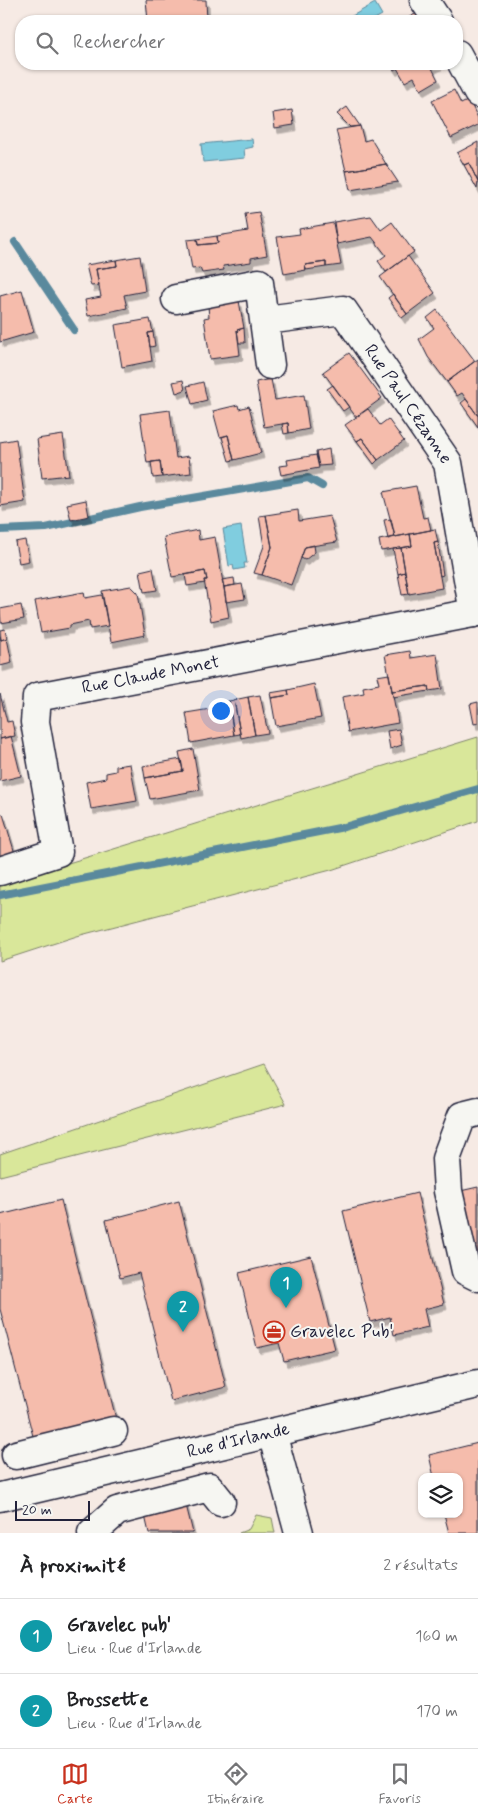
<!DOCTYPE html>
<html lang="fr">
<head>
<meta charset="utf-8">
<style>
	body { margin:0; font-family:Mynerve,sans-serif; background:#f2f2f2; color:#202124 }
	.controls { position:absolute; right:15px; bottom:15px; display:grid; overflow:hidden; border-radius:10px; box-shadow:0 1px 4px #0004 }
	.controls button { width:45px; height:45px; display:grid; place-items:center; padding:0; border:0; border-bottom:1px solid #e0e0e0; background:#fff; color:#202124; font:25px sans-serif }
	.scale { position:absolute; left:15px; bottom:12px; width:75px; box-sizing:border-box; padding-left:5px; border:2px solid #22223b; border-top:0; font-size:14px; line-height:18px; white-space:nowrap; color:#22223b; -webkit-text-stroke:4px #f6f6f2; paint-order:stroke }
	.you { position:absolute; left:220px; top:710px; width:18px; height:18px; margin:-12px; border:4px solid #fff; border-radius:50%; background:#1a73e8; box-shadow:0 0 0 8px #1a73e833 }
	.badge { display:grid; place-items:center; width:32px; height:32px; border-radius:50%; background:#c8321e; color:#fff; font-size:16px; font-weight:700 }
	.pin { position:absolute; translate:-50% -41px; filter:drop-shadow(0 1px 2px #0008) }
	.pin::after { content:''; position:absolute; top:26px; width:18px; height:15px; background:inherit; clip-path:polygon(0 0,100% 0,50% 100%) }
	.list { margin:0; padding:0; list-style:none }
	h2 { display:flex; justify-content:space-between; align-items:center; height:65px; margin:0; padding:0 20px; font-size:21px }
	h2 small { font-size:16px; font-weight:400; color:#757577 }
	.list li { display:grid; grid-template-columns:32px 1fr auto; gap:15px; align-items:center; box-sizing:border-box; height:75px; padding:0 20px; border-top:1px solid #e0e0e0 }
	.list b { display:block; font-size:19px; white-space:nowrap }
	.list p { margin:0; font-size:16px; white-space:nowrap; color:#757577 }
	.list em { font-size:16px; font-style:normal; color:#757577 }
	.icon { flex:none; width:28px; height:28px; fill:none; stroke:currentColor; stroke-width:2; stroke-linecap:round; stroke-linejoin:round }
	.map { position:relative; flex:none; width:478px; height:1533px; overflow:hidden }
	.search { position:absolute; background:#fff; box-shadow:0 1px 4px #0004; left:15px; right:15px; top:15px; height:55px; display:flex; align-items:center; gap:12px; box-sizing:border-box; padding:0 18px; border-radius:20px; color:#757577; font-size:19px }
	.sheet { height:215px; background:#fff }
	nav { display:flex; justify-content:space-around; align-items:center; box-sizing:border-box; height:70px; border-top:1px solid #e0e0e0; background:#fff; font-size:14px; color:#757577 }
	nav a { display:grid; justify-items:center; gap:2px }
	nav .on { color:#c8321e }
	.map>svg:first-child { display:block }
	.green { fill:#d9e79a; stroke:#7e846a }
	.water { fill:#80cddf; stroke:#5a899d }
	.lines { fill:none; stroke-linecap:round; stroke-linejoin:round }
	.stream { stroke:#5a899d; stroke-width:8 }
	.building { fill:#f5bcac; stroke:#22223b; filter:url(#shadow) }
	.minor-casing { stroke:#22223b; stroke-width:31 }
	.minor { stroke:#f6f6f2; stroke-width:28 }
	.labels { text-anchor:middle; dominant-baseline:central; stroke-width:4; stroke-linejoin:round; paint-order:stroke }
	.street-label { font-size:18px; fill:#22223b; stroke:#f6f6f2 }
	.poi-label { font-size:18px; fill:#22223b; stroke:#f6f6f2; text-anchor:start }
</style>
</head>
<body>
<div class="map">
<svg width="478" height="1533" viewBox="0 0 478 1533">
	<defs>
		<filter id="shadow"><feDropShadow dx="3" dy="5.5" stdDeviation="0" flood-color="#0004"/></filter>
	</defs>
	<rect width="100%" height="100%" fill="#f6eae4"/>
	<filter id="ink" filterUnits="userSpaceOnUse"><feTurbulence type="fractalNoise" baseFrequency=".02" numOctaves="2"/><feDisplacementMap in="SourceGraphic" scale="10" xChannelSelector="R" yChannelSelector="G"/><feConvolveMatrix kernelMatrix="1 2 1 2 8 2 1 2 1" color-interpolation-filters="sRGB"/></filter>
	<g filter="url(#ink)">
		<!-- green -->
		<path class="green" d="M478 737V821L331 870 77 936 0 961V884Z
			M264 1064 286 1104 0 1176V1154Z
			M256 1515 272 1518 275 1533H239L249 1529Z"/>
		<!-- water -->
		<path class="water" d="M375 3 382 15 371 21H346L345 20Z
			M252 139 253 147 244 149 245 158 203 162 201 144Z
			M241 526 247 563H244L245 568 234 570 233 565 229 566 223 529Z"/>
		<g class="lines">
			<!-- stream -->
			<path class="stream" d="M15 242 74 330
				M0 530 46 528 140 507 308 478 322 486
				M0 895 344 827 478 789"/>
		</g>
		<!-- building -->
		<path class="building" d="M146 0H206L207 21H148Z
			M417 13 421 20 419 21H402Z
			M390 64H399L401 66 394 70Z
			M399 64H439L432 68 438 80 421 90 414 77 405 82 397 68 401 66Z
			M454 90 461 104 469 100 478 118V125L451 138 432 101Z
			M347 107 360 126 350 127 337 114Z
			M292 110 294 125 275 128 273 113Z
			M360 126 364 141 371 139 386 164 346 171 336 130Z
			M478 142V182L469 163 464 165 457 153Z
			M469 163 478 182 477 189 464 165Z
			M386 164 398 182 350 190 346 171Z
			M259 212 267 255 251 258V262L223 266 224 270 202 273 200 268 192 269 187 240 197 239 198 245 218 243 217 236 248 231 245 214Z
			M371 216 381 230 392 222 414 252 386 272 378 261 386 255 372 237 337 244 334 222Z
			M333 223 341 265 326 267V262L305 265 306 270 284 274 277 237 300 234 299 229Z
			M217 236 218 243 198 245 197 239Z
			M140 256 145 291 124 295 127 308 88 316 85 300 101 297 96 269 117 266 116 260Z
			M408 256 435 293 407 314 380 277Z
			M116 260 117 266 96 269 99 285 91 286 86 265Z
			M326 262V267L306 270 305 265Z
			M22 290 34 332 0 342V296Z
			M393 294 407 314 402 318 388 298Z
			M239 301 244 328 237 330 240 355 210 359 204 318 209 317 208 306Z
			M437 310 475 361 447 382 428 357 419 339 434 328 427 318Z
			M150 319 153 332 148 333 152 361 122 367 115 325Z
			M244 328 245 343H239L237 330Z
			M153 332 155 346 150 347 148 333Z
			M349 353 382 398 356 417 323 372Z
			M478 359V416L462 393 457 396 447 382Z
			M271 379 275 400 304 395 309 429 289 433 288 423 264 427 256 382Z
			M183 380 185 390 176 393 173 382Z
			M203 382 207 400 192 404 187 386Z
			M333 385 349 407 343 411 327 389Z
			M466 399 478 416V427L461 403Z
			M238 405 239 409 249 406 261 453 234 460 228 435 220 437 213 411Z
			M368 409 380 425 388 419 404 441 378 460 362 438 357 441 345 425Z
			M170 410 176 458 189 456 191 473 162 477 160 461 147 463 140 414Z
			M288 423 289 433 284 434 282 424Z
			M63 435 69 475 42 478 37 439Z
			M228 435 234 460 229 461 222 437Z
			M362 438 378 460 374 464 357 441Z
			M16 439 25 502 0 506V442Z
			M329 449 331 465 319 466 316 452Z
			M316 455 319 468 281 475 279 466 288 465 287 460Z
			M160 461 162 477 153 478 151 462Z
			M416 486 423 518 428 517 431 530 395 537 383 492Z
			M86 500 89 516 71 520 67 504Z
			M298 510 299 521 330 516 337 542 305 547 291 585 262 575 272 547 266 515Z
			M266 515 272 547 262 575 254 573 264 546 259 516Z
			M391 519 395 537 388 539 384 520Z
			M435 529 438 542 434 543 442 588 409 594 401 548 412 546 410 534Z
			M198 530 199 540 215 537 229 617 211 621 204 580H207L205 571 172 577 164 537Z
			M410 534 412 546 381 551 379 540Z
			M25 540 29 561 19 563 15 542Z
			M438 542 443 575 440 576 434 543Z
			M314 545 315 552 305 560 301 558 305 547Z
			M401 548 405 572 398 574 393 549Z
			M153 568 157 590 144 592 140 571Z
			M205 571 207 580H204L205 583 187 586 185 575Z
			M405 572 409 594 402 595 398 574Z
			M234 578 235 585 224 587 222 580Z
			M242 584 245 599 226 602 224 587Z
			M131 586 138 593 145 635 111 642 102 591Z
			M84 592 85 598 102 595 108 626 90 629 89 621 70 625V628L41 633 35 601Z
			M21 605 24 619 1 623 0 609Z
			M5 629 7 638 1 640 0 630Z
			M0 636 1 640 7 638 12 663 0 666Z
			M410 651 411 658 437 654 442 689 429 691 428 686 392 691 385 655Z
			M389 674 398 723 348 732 342 697 364 693 363 687 379 684 377 676Z
			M314 684 321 718 276 726 271 698 289 695 288 690Z
			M428 686 429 691 393 697 392 691Z
			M288 690 289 695 271 698 270 693Z
			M0 694 7 722 12 721 15 736 0 739Z
			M260 695 268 733 255 735 248 697Z
			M248 697 255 735 241 738 234 700Z
			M234 700 240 734 234 735 229 701Z
			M229 701V706L212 709 211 704Z
			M478 702V723L474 724 470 704Z
			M229 706 234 735 191 743 186 713Z
			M399 729 402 745 390 749 387 731Z
			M11 736 21 776 0 781V739Z
			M193 749 200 790 150 799 145 778 183 771 179 752Z
			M181 759 183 771 145 778 143 766Z
			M130 764 137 801 91 809 86 782 106 778V773L116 771V766Z
			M3 814 16 857 0 862V815Z
			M478 1187V1271L456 1192Z
			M417 1193 444 1304 424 1309 428 1327 394 1335 390 1317 370 1322 343 1211Z
			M61 1200 116 1419 34 1440 0 1309V1215Z
			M179 1201 226 1387 171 1401 139 1273 120 1278 106 1220Z
			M311 1256 335 1349 284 1361 279 1343 257 1348 239 1273Z
			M478 1443V1533H449L444 1514H459V1477H434L429 1455Z
			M184 1497 193 1533H149L143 1507Z"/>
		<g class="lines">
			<!-- minor casing -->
			<g class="minor-casing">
				<g id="minor">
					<path d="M424 0 438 21"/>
					<path d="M457 54 478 93"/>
					<path d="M176 299 259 283 270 365"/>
					<path id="s1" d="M266 320 343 310 448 463 474 613"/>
					<path id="s2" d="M0 871 58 852 35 722 37 697 478 612"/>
					<path d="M478 1112 462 1116 446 1159 448 1191 466 1271 478 1277"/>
					<path d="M272 1433 299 1533"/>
					<path d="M16 1455 113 1431"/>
					<path id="s3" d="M0 1497 478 1384"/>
					<path d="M92 1533 117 1511 209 1487 221 1502"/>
				</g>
			</g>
			<!-- minor -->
			<use href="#minor" class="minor"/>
		</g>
	</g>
	<!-- icons -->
	<defs>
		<g id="office-ring" transform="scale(1.125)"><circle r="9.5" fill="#f6f6f2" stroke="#c8321e" stroke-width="1.5"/><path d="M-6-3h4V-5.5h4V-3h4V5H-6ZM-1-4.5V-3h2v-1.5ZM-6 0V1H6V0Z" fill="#c8321e"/></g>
	</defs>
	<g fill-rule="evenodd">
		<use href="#office-ring" x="274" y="1332"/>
	</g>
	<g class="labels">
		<!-- street labels -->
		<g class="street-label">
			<text stroke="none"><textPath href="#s1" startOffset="192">Rue Paul Cézanne</textPath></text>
			<text stroke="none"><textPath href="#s2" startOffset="334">Rue Claude Monet</textPath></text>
			<text stroke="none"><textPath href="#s3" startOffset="245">Rue d'Irlande</textPath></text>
		</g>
		<!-- poi labels -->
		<g class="poi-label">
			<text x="290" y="1332">Gravelec Pub'</text>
		</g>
	</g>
</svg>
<div class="controls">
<button><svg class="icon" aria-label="layers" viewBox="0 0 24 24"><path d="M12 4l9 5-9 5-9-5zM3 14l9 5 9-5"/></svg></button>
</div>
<div class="scale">20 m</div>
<div class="you"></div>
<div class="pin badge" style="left:286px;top:1308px;background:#0f9aa8">1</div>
<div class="pin badge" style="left:183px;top:1332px;background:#0f9aa8">2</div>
<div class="search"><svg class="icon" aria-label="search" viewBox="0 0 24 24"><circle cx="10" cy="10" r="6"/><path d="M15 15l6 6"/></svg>Rechercher</div>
</div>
<section class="sheet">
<h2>À proximité<small>2 résultats</small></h2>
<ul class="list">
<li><span class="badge" style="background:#0f9aa8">1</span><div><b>Gravelec pub'</b><p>Lieu · Rue d'Irlande</p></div><em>160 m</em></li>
<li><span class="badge" style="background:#0f9aa8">2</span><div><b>Brossette</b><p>Lieu · Rue d'Irlande</p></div><em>170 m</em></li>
</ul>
</section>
<nav>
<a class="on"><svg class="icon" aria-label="map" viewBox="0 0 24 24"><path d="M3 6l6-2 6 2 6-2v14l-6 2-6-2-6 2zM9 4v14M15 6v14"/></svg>Carte</a>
<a><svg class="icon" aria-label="directions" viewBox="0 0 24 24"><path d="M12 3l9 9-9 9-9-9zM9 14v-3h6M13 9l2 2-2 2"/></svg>Itinéraire</a>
<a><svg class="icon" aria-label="saved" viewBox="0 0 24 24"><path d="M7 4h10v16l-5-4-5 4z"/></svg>Favoris</a>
</nav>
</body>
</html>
